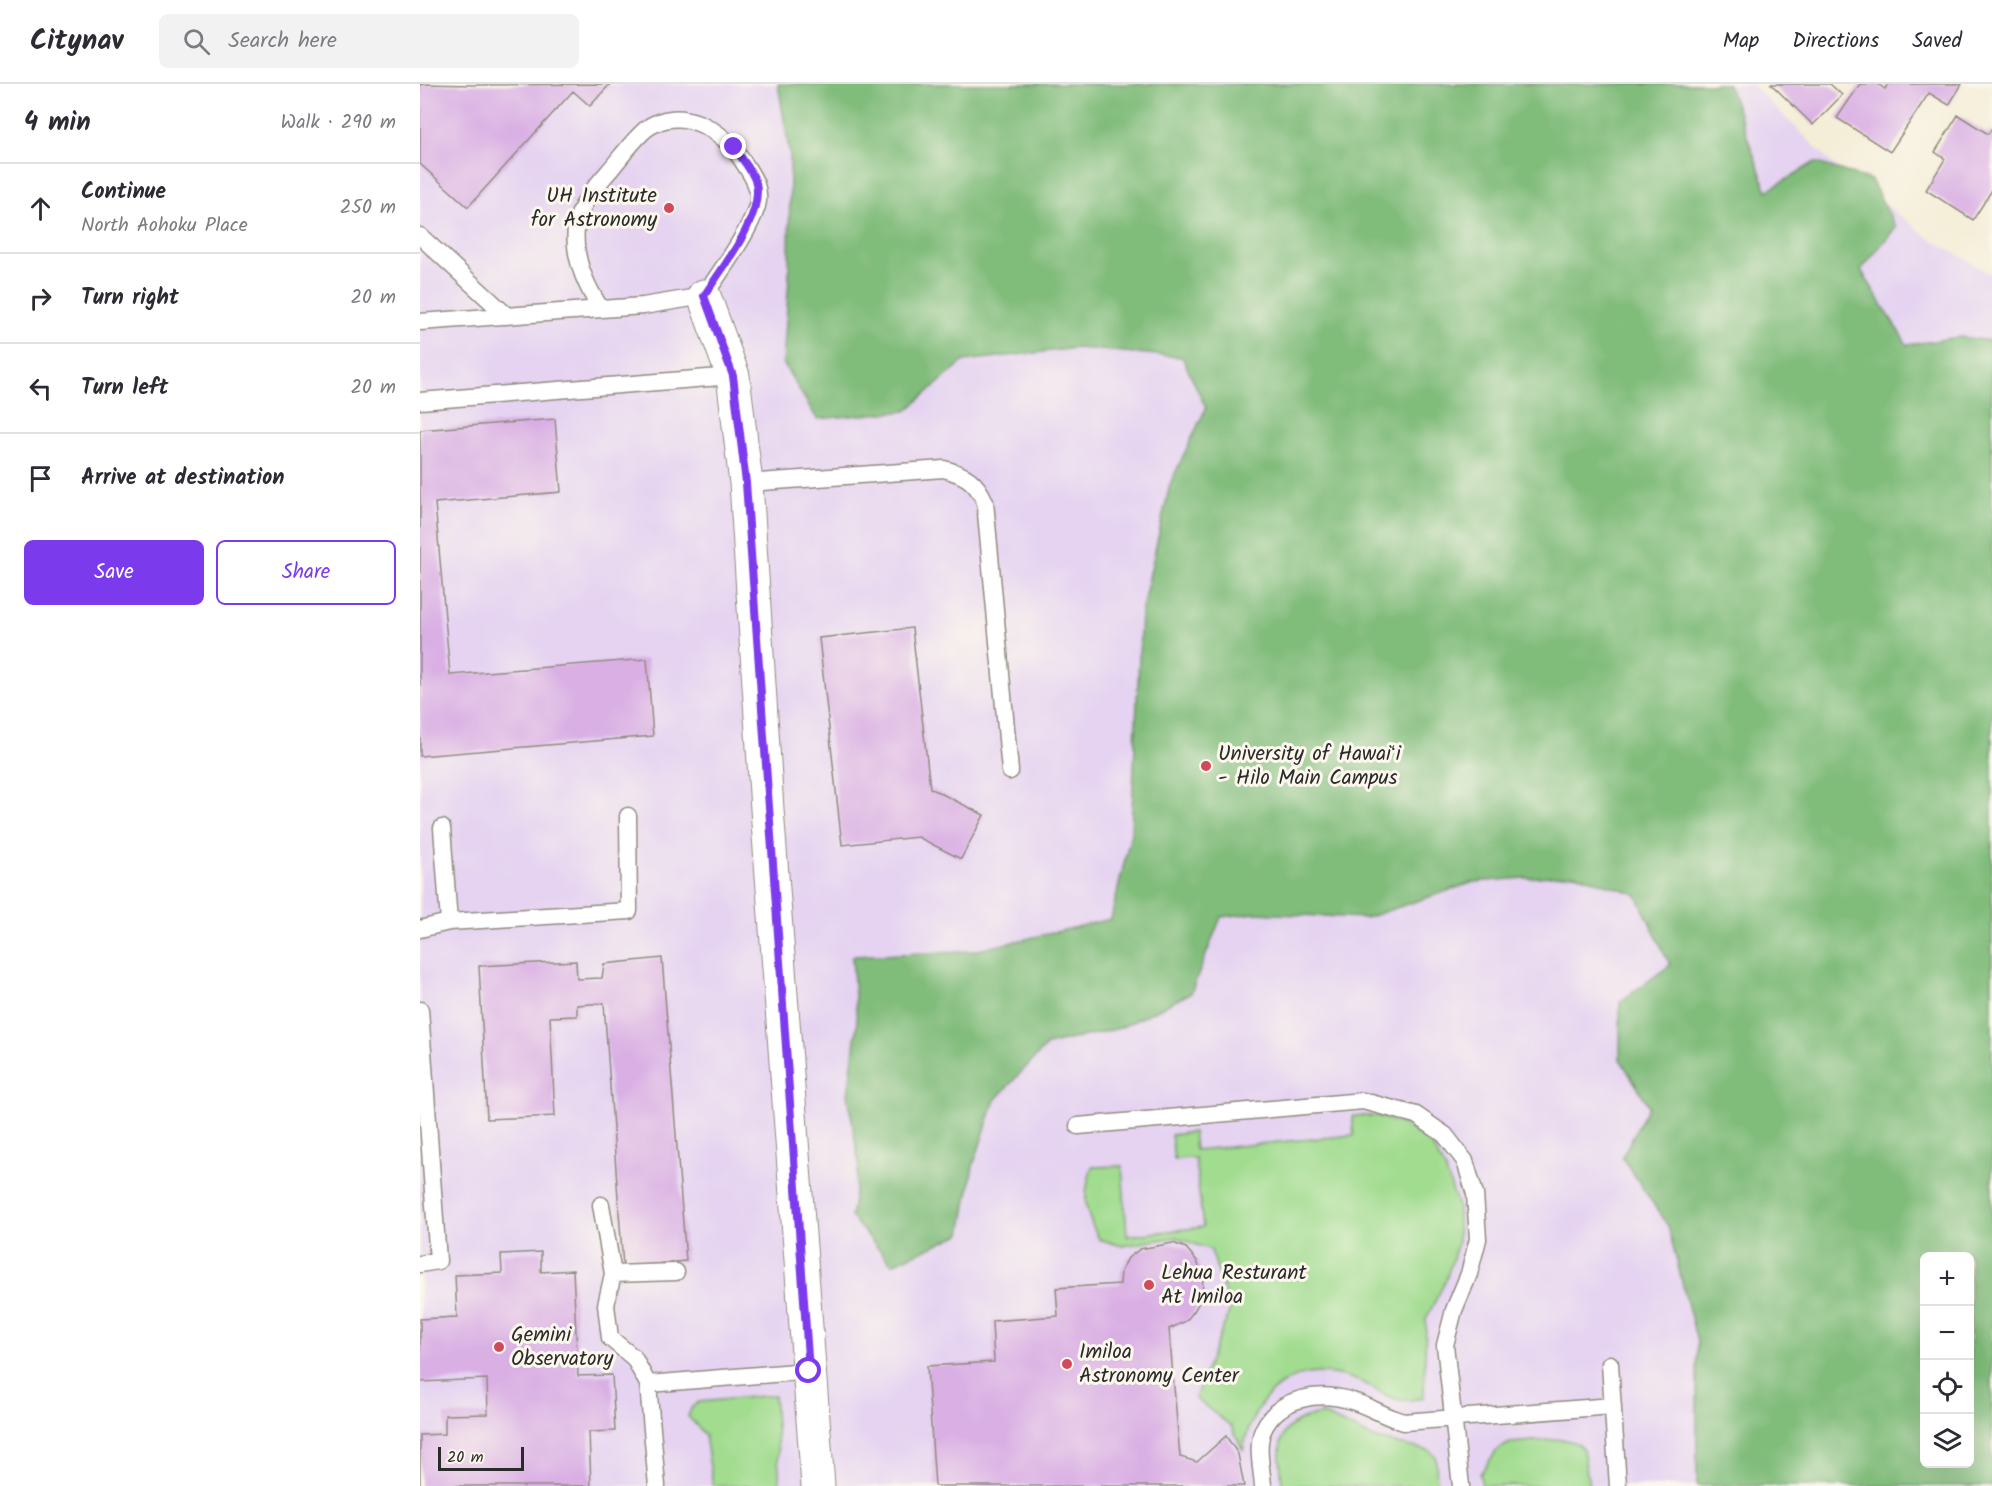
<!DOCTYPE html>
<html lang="en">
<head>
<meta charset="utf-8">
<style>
	body { margin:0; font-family:Kalam,sans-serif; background:#f2f2f3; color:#2b2b33 }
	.controls { position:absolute; right:18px; bottom:18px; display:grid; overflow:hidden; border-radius:9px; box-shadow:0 6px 24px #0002 }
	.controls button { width:54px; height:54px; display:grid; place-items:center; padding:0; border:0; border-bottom:2px solid #e1e1e2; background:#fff; color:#2b2b33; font:30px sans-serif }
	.scale { position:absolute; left:18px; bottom:15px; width:86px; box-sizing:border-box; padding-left:6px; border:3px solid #2b2b2b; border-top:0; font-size:16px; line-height:21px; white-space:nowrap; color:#2b2b2b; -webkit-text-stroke:4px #fbf7ec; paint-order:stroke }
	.stop { position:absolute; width:18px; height:18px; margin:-14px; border:4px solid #7c3aed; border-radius:50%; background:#fff }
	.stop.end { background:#7c3aed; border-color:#fff; box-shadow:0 2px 6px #0008 }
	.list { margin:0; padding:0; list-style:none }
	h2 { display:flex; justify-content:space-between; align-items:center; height:78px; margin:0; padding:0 24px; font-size:26px }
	h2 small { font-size:20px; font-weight:400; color:#7c7c81 }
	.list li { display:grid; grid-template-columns:39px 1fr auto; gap:18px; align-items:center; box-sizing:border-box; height:90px; padding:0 24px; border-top:2px solid #e1e1e2 }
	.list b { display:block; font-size:22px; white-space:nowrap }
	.list p { margin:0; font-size:20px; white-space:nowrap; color:#7c7c81 }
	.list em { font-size:20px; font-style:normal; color:#7c7c81 }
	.actions { display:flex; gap:12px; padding:18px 24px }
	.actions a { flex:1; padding:14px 0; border:2px solid #7c3aed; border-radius:9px; text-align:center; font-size:21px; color:#7c3aed }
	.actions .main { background:#7c3aed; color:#fff }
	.icon { flex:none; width:33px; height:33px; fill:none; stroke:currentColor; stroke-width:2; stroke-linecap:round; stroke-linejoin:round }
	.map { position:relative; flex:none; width:1572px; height:1402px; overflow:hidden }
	header { display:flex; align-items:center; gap:36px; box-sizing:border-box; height:84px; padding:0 30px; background:#fff; border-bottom:2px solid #e1e1e2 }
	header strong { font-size:28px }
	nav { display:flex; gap:33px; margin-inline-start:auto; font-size:21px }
	.search { width:420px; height:54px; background:#f2f2f3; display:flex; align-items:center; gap:15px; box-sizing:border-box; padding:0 21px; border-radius:9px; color:#7c7c81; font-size:22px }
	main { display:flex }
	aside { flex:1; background:#fff }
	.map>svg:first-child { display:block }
	.built { fill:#e5d3f1; fill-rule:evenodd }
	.green { fill:#a1dc8f; stroke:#66845d; stroke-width:1.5 }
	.forest { fill:#80bc7a; stroke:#567452; stroke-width:1.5; fill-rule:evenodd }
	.building { fill:#d9afe4 }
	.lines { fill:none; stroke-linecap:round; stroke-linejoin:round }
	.service-casing { stroke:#908c81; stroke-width:19 }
	.minor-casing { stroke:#908c81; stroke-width:35 }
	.service { stroke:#fff; stroke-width:16 }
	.minor { stroke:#fff; stroke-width:33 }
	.route { stroke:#7c3aed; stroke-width:8 }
	.poi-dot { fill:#d1495b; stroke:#fbf7ec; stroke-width:2 }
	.labels { text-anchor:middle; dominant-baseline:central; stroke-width:6; stroke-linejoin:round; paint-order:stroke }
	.poi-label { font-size:21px; fill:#2b2b2b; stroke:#fbf7ec; text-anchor:start }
</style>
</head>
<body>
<header>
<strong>Citynav</strong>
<div class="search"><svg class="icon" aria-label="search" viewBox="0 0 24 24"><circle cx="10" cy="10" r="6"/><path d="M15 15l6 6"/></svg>Search here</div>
<nav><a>Map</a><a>Directions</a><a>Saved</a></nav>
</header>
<main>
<aside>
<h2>4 min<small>Walk · 290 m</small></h2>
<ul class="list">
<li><svg class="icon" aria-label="ahead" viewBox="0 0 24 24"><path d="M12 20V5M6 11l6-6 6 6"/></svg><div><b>Continue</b><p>North Aohoku Place</p></div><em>250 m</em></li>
<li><svg class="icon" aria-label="right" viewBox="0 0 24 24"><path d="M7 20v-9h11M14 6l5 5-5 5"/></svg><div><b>Turn right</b></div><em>20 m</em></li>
<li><svg class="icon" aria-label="left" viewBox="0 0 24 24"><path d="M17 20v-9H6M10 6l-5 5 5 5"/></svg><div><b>Turn left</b></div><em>20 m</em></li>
<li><svg class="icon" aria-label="arrive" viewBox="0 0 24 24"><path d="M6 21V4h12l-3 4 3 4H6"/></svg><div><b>Arrive at destination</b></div></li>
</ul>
<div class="actions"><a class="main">Save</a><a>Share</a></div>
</aside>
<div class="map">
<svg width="1572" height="1402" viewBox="0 0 1572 1402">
	<rect width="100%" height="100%" fill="#fbf7ec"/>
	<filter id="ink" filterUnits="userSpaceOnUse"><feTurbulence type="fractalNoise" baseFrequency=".0167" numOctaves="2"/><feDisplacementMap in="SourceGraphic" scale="12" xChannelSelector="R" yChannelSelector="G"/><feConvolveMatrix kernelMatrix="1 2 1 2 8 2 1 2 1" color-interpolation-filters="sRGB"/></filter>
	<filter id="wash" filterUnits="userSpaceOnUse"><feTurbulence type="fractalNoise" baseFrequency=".008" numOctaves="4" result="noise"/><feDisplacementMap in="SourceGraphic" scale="24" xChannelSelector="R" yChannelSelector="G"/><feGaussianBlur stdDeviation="1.35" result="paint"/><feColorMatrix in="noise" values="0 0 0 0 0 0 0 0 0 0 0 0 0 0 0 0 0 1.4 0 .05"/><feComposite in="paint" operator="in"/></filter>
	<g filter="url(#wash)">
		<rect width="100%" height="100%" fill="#f4edd7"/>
		<!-- built -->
		<path class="built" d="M0 0H1331L1413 80 1508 153 1572 191V1402H0ZM1504 1172H1550V1380H1504Z"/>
		<!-- green -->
		<path class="green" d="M932 1032H957L983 1040 1011 1060 1025 1085 1038 1123V1158L1026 1196 1006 1235 1004 1313C972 1323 964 1307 936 1296 876 1274 835 1306 823 1366L811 1342 775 1314 810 1226 791 1166 756 1153 702 1162 679 1155C664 1127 662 1114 672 1083L702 1082 707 1152 783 1143 775 1074 754 1075 751 1051 773 1048 775 1066 934 1051Z
			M354 1311 360 1402H293L285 1351 268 1332 272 1323 279 1318Z
			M902 1330 956 1355 1010 1367 1016 1373 1017 1402H862C859 1359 853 1339 902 1330Z
			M1141 1355 1154 1358 1163 1365 1169 1402H1062L1060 1390 1077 1366 1090 1359Z"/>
		<!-- forest -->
		<path class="forest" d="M358 0H1308L1347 107 1395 78 1451 96 1476 143 1441 186 1487 261 1540 253 1572 257V1402H1277V1258L1248 1142 1202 1073 1229 1022 1200 975V918L1250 881 1216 810 1155 790 1054 798 946 834 835 829 801 833 771 909 700 944 627 961 575 1016 553 1082 541 1150 472 1180 431 1133 439 1081 428 1011 437 940 432 872 554 867 691 835 711 749 721 529 750 400 786 324 762 273 657 264 544 277 486 327 397 335 363 279 369 193 370 72ZM1504 1172H1550V1380H1504Z"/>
		<g id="blocks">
			<!-- building -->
			<path class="building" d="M0 0 54 1 190 0 170 22 153 7 48 123 0 80Z
				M1351 0H1410L1422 11 1393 41Z
				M1440 0H1458L1465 5 1468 0H1542L1529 21 1509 9 1470 68 1417 34Z
				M1538 31 1568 50 1572 44V106L1553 136 1506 106 1525 75 1515 68Z
				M135 335 141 408 15 419 30 591 227 575 233 652 0 672V346Z
				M492 544 510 704 564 731 541 775 498 753 422 761 399 554Z
				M242 874 266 1177 203 1183 184 919 157 921V932L130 933 135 1032 67 1035 59 882 156 877 157 895 182 894 184 880Z
				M753 1159 766 1164 777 1177 783 1194 782 1213 774 1227 766 1237 749 1245 760 1373 777 1378 806 1352 818 1370 824 1402H515L507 1282 574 1278 572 1237 638 1232 636 1204 700 1200 701 1187 708 1174 720 1165Z
				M121 1168V1188L153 1186 158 1292 192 1291 195 1347 169 1348 171 1402H0V1351L25 1350V1331L68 1330 67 1295 0 1298V1235L37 1233 35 1191 82 1189 81 1170Z"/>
		</g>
	</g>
	<g filter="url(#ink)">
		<use href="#blocks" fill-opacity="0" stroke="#908c81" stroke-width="1.5"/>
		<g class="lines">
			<!-- service casing -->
			<g class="service-casing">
				<path id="service" d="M0 152 87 232
					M0 238 223 222 284 212C300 188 329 149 337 122 342 104 331 90 322 76 303 46 260 19 226 45 213 56 201 73 190 86 176 102 158 122 156 144 153 173 166 202 181 225
					M0 317 313 292
					M326 399 524 385C546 391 556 397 565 418L590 687
					M22 744 29 838
					M0 845 29 838 209 827 208 732
					M0 926 18 1177 0 1180
					M658 1042 943 1017 996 1031 1025 1051 1045 1077 1055 1110 1058 1155 1049 1190 1034 1226 1025 1261 1041 1402
					M181 1121 193 1190 186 1221 190 1254 214 1274 228 1300
					M193 1190 256 1188
					M1190 1280 1198 1402
					M237 1402 228 1300 389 1287
					M843 1402C842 1386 836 1362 843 1346 859 1312 900 1307 932 1317 950 1322 965 1333 984 1338L1193 1322"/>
			</g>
			<!-- minor casing -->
			<g class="minor-casing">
				<path id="minor" d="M284 212 313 292 326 399 347 725 398 1402"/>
			</g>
			<!-- service -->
			<use href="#service" class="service"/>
			<!-- minor -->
			<use href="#minor" class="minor"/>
		</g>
	</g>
	<g class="lines" filter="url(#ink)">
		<!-- route -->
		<path class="route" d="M314 63C320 73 333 87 336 99 344 132 302 184 284 212L313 292 326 399 389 1287"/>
	</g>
	<!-- markers -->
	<g class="poi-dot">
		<circle cx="249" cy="124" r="6"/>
		<circle cx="786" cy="682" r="6"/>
		<circle cx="729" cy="1201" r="6"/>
		<circle cx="79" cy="1263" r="6"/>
		<circle cx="647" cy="1280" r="6"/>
	</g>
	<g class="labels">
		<!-- poi labels -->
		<g class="poi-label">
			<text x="237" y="112" text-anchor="end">UH Institute<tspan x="237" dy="24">for Astronomy</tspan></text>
			<text x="798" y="670">University of Hawaiʻi<tspan x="798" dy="24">- Hilo Main Campus</tspan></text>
			<text x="741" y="1189">Lehua Resturant<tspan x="741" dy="24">At Imiloa</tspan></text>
			<text x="91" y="1251">Gemini<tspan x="91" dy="24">Observatory</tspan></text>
			<text x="659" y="1268">Imiloa<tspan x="659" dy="24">Astronomy Center</tspan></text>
		</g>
	</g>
</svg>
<div class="controls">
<button>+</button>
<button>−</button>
<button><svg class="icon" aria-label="locate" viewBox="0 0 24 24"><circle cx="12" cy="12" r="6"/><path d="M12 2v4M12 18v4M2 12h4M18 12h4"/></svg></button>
<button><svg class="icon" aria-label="layers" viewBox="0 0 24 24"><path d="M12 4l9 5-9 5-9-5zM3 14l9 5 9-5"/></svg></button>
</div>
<div class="scale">20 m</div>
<div class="stop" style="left:389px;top:1287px"></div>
<div class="stop end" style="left:314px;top:63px"></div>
</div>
</main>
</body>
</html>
